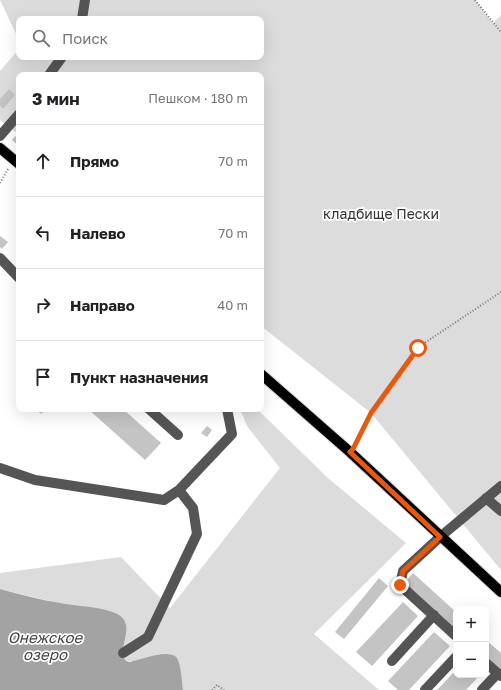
<!DOCTYPE html>
<html lang="ru">
<head>
<meta charset="utf-8">
<style>
	body { margin:0; font-family:"Golos Text",sans-serif; background:#f2f2f2; color:#202124 }
	.controls { position:absolute; right:12px; bottom:12px; display:grid; overflow:hidden; border-radius:8px; box-shadow:0 4px 16px #0002 }
	.controls button { width:36px; height:36px; display:grid; place-items:center; padding:0; border:0; border-bottom:1px solid #e0e0e0; background:#fff; color:#202124; font:20px sans-serif }
	.stop { position:absolute; width:12px; height:12px; margin:-9px; border:3px solid #ea580c; border-radius:50%; background:#fff }
	.stop.end { background:#ea580c; border-color:#fff; box-shadow:0 1px 4px #0008 }
	.list { margin:0; padding:0; list-style:none }
	h2 { display:flex; justify-content:space-between; align-items:center; height:52px; margin:0; padding:0 16px; font-size:17px }
	h2 small { font-size:13px; font-weight:400; color:#757577 }
	.list li { display:grid; grid-template-columns:26px 1fr auto; gap:12px; align-items:center; box-sizing:border-box; height:72px; padding:0 16px; border-top:1px solid #e0e0e0 }
	.list b { display:block; font-size:15px; white-space:nowrap }
	.list em { font-size:13px; font-style:normal; color:#757577 }
	.icon { flex:none; width:22px; height:22px; fill:none; stroke:currentColor; stroke-width:2; stroke-linecap:round; stroke-linejoin:round }
	.map { position:relative; flex:none; width:501px; height:690px; overflow:hidden }
	.search { position:absolute; background:#fff; box-shadow:0 4px 16px #0002; left:16px; top:16px; width:248px; height:44px; display:flex; align-items:center; gap:10px; box-sizing:border-box; padding:0 14px; border-radius:8px; color:#757577; font-size:15px }
	.panel { position:absolute; background:#fff; box-shadow:0 4px 16px #0002; left:16px; top:72px; width:248px; height:340px; border-radius:8px }
	.map>svg:first-child { display:block }
	.green { fill:#dcdcdc }
	.water { fill:#a3a3a3 }
	.building { fill:#c4c4c4 }
	.lines { fill:none; stroke-linecap:round; stroke-linejoin:round }
	.major-casing { stroke:#dbdbdb; stroke-width:12 }
	.path { stroke:#777; stroke-width:2; stroke-dasharray:1 2; stroke-linecap:butt }
	.minor { stroke:#555; stroke-width:10 }
	.major { stroke:#000; stroke-width:10 }
	.route { stroke:#ea580c; stroke-width:5 }
	.labels { text-anchor:middle; dominant-baseline:central; stroke-width:3.5; stroke-linejoin:round; paint-order:stroke }
	.park-label { font-size:14px; fill:#333; stroke:#fff }
	.water-label { font-size:15px; font-style:italic; fill:#444; stroke:#fff }
</style>
</head>
<body>
<div class="map">
<svg width="501" height="690" viewBox="0 0 501 690">
	<rect width="100%" height="100%" fill="#fff"/>
	<!-- green -->
	<path class="green" d="M0 0H475L493 23 501 15V570L371 413 261 326V75H19V135L0 120V71L19 49V57H261V19H19V40Z
		M240 409H257L328 478 406 543 314 634 379 690H183L179 663 126 661C120 653 127 634 126 623L104 610 58 603 0 589V573L121 557 170 608 280 468 247 426Z"/>
	<!-- water -->
	<path class="water" d="M0 589C20 594 40 600 60 603 75 606 91 606 106 610 112 612 121 614 124 620 132 632 117 650 126 661L130 662C140 660 168 649 176 657 181 662 182 682 183 690H0Z"/>
	<!-- building -->
	<path class="building" d="M9 89 15 95 3 109 0 106V99Z
		M15 136 19 139V146L12 140Z
		M0 236 8 242 2 249 0 247Z
		M35 409H46L41 414Z
		M88 409H123L161 443 145 460Z
		M207 426 212 430 207 437 201 433Z
		M413 573 456 612V631L404 583Z
		M379 578 388 586 344 639 335 632Z
		M403 602 418 616 372 666 356 652Z
		M434 632 450 646 409 690H398L388 681Z
		M486 640 501 653V672L486 658Z
		M456 670V675H480L466 690H437Z"/>
	<g class="lines">
		<!-- major casing -->
		<g class="major-casing">
			<path id="major" d="M0 148 19 164
				M261 374 350 452 501 592"/>
		</g>
		<!-- path -->
		<path class="path" d="M475 0 501 32
			M0 183 8 169
			M356 443 371 413 417 348 501 292
			M212 690 217 685 224 690"/>
		<!-- minor -->
		<path class="minor" d="M82 19 85 0
			M49 75 62 57
			M0 136 19 114
			M0 258 19 278
			M149 409 178 435
			M0 468 35 480 164 500 179 490 232 434 227 409
			M486 498 501 511
			M456 636 400 585 403 571 440 537 501 486
			M123 653 148 637 197 534 193 508 179 490
			M392 661 434 615
			M486 663 501 676
			M425 690 456 657
			M482 690 498 673"/>
		<!-- major -->
		<use href="#major" class="major"/>
	</g>
	<g class="lines">
		<!-- route -->
		<path class="route" d="M400 585 403 571 440 537 350 452 353 449 371 413 418 348"/>
	</g>
	<g class="labels">
		<!-- park labels -->
		<g class="park-label">
			<text x="381" y="213">кладбище Пески</text>
		</g>
		<!-- water labels -->
		<g class="water-label">
			<text x="45" y="637">Онежское<tspan x="45" dy="17">озеро</tspan></text>
		</g>
	</g>
</svg>
<div class="controls">
<button>+</button>
<button>−</button>
</div>
<div class="stop" style="left:418px;top:348px"></div>
<div class="stop end" style="left:400px;top:585px"></div>
<div class="search"><svg class="icon" aria-label="search" viewBox="0 0 24 24"><circle cx="10" cy="10" r="6"/><path d="M15 15l6 6"/></svg>Поиск</div>
<section class="panel">
<h2>3 мин<small>Пешком · 180 m</small></h2>
<ul class="list">
<li><svg class="icon" aria-label="ahead" viewBox="0 0 24 24"><path d="M12 20V5M6 11l6-6 6 6"/></svg><div><b>Прямо</b></div><em>70 m</em></li>
<li><svg class="icon" aria-label="left" viewBox="0 0 24 24"><path d="M17 20v-9H6M10 6l-5 5 5 5"/></svg><div><b>Налево</b></div><em>70 m</em></li>
<li><svg class="icon" aria-label="right" viewBox="0 0 24 24"><path d="M7 20v-9h11M14 6l5 5-5 5"/></svg><div><b>Направо</b></div><em>40 m</em></li>
<li><svg class="icon" aria-label="arrive" viewBox="0 0 24 24"><path d="M6 21V4h12l-3 4 3 4H6"/></svg><div><b>Пункт назначения</b></div></li>
</ul>
</section>
</div>
</body>
</html>
